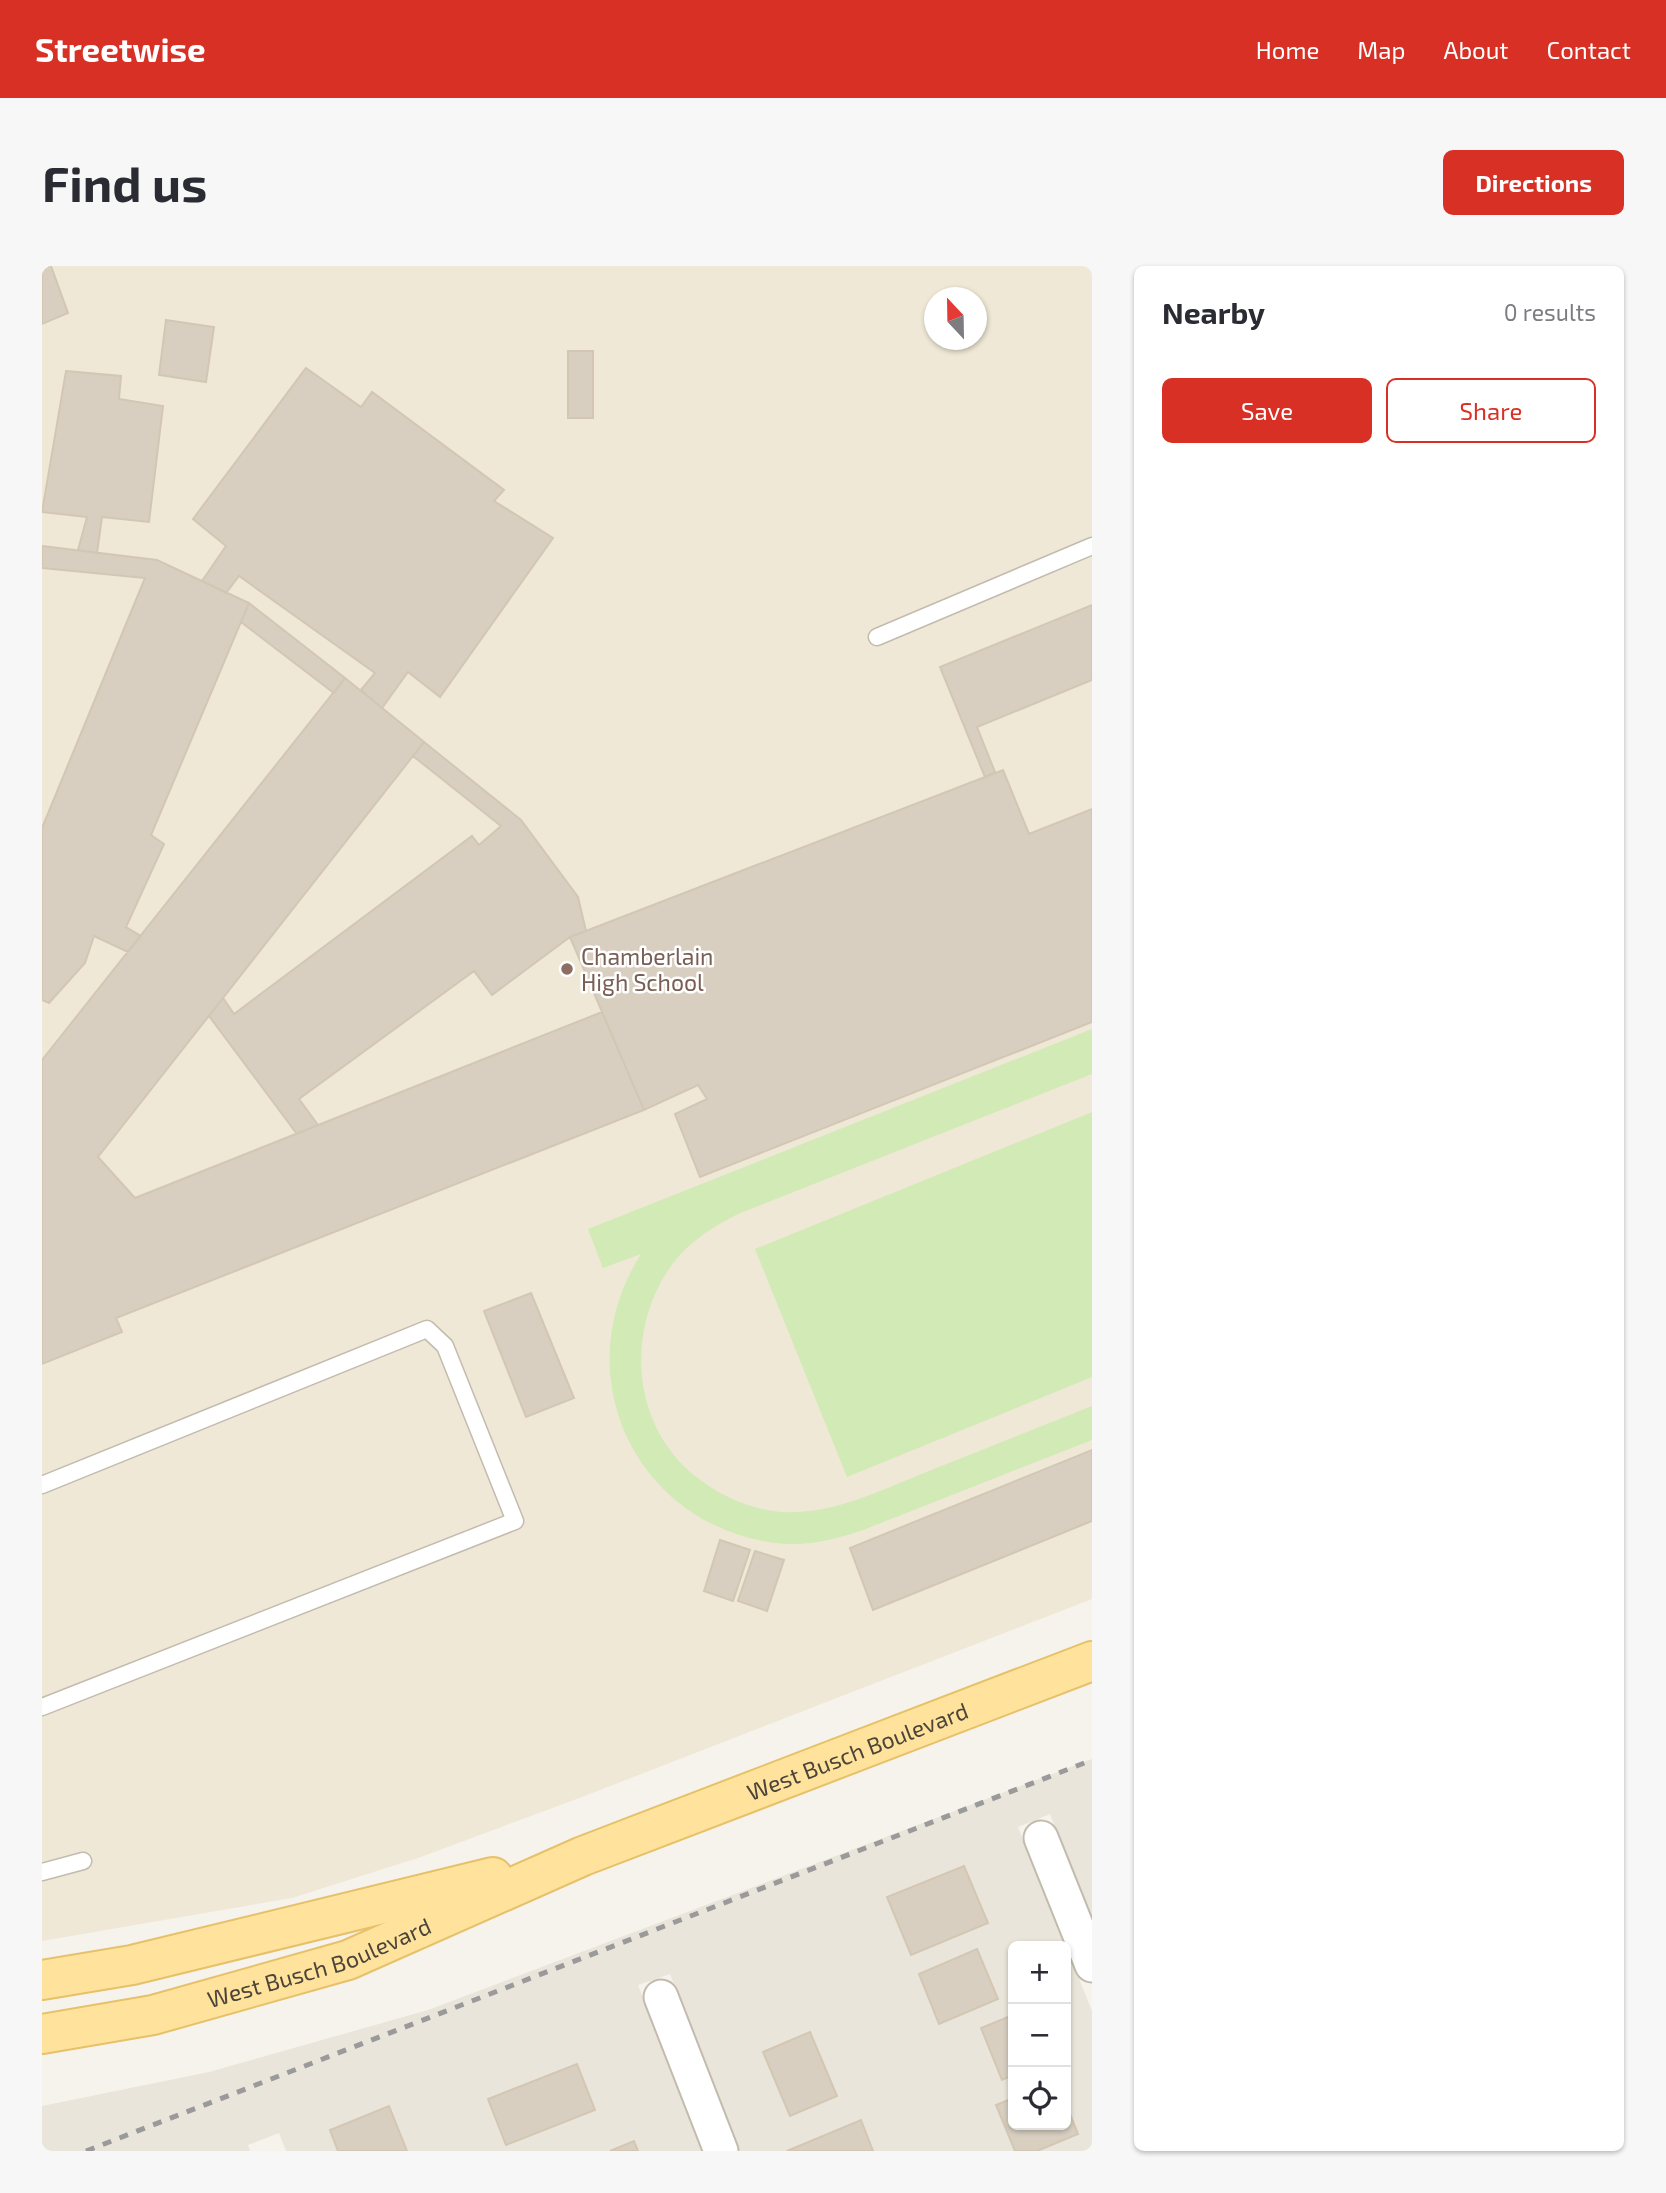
<!DOCTYPE html>
<html lang="en">
<head>
<meta charset="utf-8">
<style>
	body { margin:0; font-family:"Exo 2",sans-serif; background:#f7f7f7; color:#2b2b33 }
	.controls { position:absolute; right:21px; bottom:21px; display:grid; overflow:hidden; border-radius:10px; box-shadow:0 2px 5px #0004 }
	.controls button { width:63px; height:63px; display:grid; place-items:center; padding:0; border:0; border-bottom:2px solid #e1e1e2; background:#fff; color:#2b2b33; font:35px sans-serif }
	.compass { position:absolute; left:882px; top:21px; width:63px; height:63px; border-radius:50%; background:#fff; box-shadow:0 2px 5px #0004; rotate:338deg }
	.list { margin:0; padding:0; list-style:none }
	h2 { display:flex; justify-content:space-between; align-items:center; height:91px; margin:0; padding:0 28px; font-size:30px }
	h2 small { font-size:23px; font-weight:400; color:#7c7c81 }
	.actions { display:flex; gap:14px; padding:21px 28px }
	.actions a { flex:1; padding:16px 0; border:2px solid #d93025; border-radius:10px; text-align:center; font-size:24px; color:#d93025 }
	.actions .main { background:#d93025; color:#fff }
	.icon { flex:none; width:38px; height:38px; fill:none; stroke:currentColor; stroke-width:2; stroke-linecap:round; stroke-linejoin:round }
	.map { position:relative; flex:none; width:1050px; height:1885px; overflow:hidden; border-radius:10px }
	header { display:flex; align-items:center; gap:42px; box-sizing:border-box; height:98px; padding:0 35px; background:#d93025; color:#fff }
	header strong { font-size:33px }
	nav { display:flex; gap:38px; margin-inline-start:auto; font-size:24px }
	.intro { display:flex; align-items:center; justify-content:space-between; box-sizing:border-box; height:168px; padding:0 42px }
	h1 { margin:0; font-size:49px }
	.button { padding:18px 32px; border-radius:10px; background:#d93025; color:#fff; font-size:24px; font-weight:700 }
	main { display:flex; gap:42px; padding:0 42px }
	aside { flex:1; background:#fff; border-radius:10px; box-shadow:0 2px 5px #0004 }
	.map>svg:first-child { display:block }
	.residential { fill:#eae5da; fill-rule:evenodd }
	.education { fill:#efe8d6; fill-rule:evenodd }
	.green { fill:#d2eab5 }
	.building { fill:#d8cfc1; stroke:#d3c7b4; stroke-width:2 }
	.lines { fill:none; stroke-linecap:round; stroke-linejoin:round }
	.service-casing { stroke:#c2bbae; stroke-width:19 }
	.minor-casing { stroke:#c2bbae; stroke-width:37 }
	.primary-casing { stroke:#e6c16a; stroke-width:42 }
	.service { stroke:#fff; stroke-width:16 }
	.minor { stroke:#fff; stroke-width:33 }
	.primary { stroke:#ffe39c; stroke-width:38 }
	.rail { stroke:#9a9a9a; stroke-width:5; stroke-dasharray:9 9; stroke-linecap:butt }
	.education-dot { fill:#8d6e63; stroke:#fff; stroke-width:2.5 }
	.labels { text-anchor:middle; dominant-baseline:central; stroke-width:5; stroke-linejoin:round; paint-order:stroke }
	.education-label { font-size:23px; fill:#785e54; stroke:#fff; text-anchor:start }
	.street-label { font-size:23px; fill:#4b4439; stroke:#fff }
</style>
</head>
<body>
<header>
<strong>Streetwise</strong>
<nav><a>Home</a><a>Map</a><a>About</a><a>Contact</a></nav>
</header>
<div class="intro"><h1>Find us</h1><a class="button">Directions</a></div>
<main>
<div class="map">
<svg width="1050" height="1885" viewBox="0 0 1050 1885">
	<rect width="100%" height="100%" fill="#f6f3ec"/>
	<!-- residential -->
	<path class="residential" d="M1050 1493V1654L1008 1548 976 1561 1050 1745V1885H697L628 1708 596 1719 660 1885H244L237 1867 206 1879 208 1885H0V1840L167 1806 386 1744ZM971 1680H1024V1859H971Z"/>
	<!-- education -->
	<path class="education" d="M0 0H1050V1333L540 1531 379 1591 250 1632 0 1675ZM892 32H934V74H892Z"/>
	<!-- green -->
	<path class="green" d="M1050 763V808L696 948C674 959 653 972 636 991 581 1057 587 1161 657 1213 681 1231 710 1244 740 1246 794 1249 843 1222 892 1203 945 1182 997 1161 1050 1140V1174L821 1264C792 1274 763 1281 733 1277 592 1258 523 1107 599 988L561 1002 546 963Z
		M1050 846V1111L805 1211 713 983Z"/>
	<!-- building -->
	<path class="building" d="M0 0H9L26 47 0 58Z
		M124 54 172 61 164 116 117 109Z
		M526 85H551V152H526Z
		M264 102 319 141 330 126 462 224 452 235 511 272 398 431 366 406 340 442 319 424 333 407 197 310 184 327 160 315 184 280 151 253Z
		M24 105 79 110 77 133 121 140 107 256 60 251 55 287 36 284 45 251 0 246Z
		M0 280 115 294 207 337 109 569 122 578 84 661 99 670 86 686 52 670 43 697 7 737 0 734V562L103 312 0 302Z
		M207 337 303 412 292 427 199 356Z
		M1050 339V414L935 461 953 506 943 511 898 401Z
		M303 412 382 476 56 891 93 932 560 746 602 844 74 1052 80 1066 0 1098V794Z
		M382 476 479 554 536 631 544 665 528 671 450 729 432 705 257 833 276 859 255 868 167 750 181 732 192 748 430 570 437 579 459 560 371 490Z
		M961 504 987 568 1050 543V756L658 911 633 848 665 833 656 819 602 844 528 671Z
		M489 1027 532 1132 484 1151 442 1045Z
		M1050 1184V1255L831 1344 808 1282Z
		M678 1274 708 1284 691 1335 662 1325Z
		M713 1285 742 1294 725 1345 696 1335Z
		M922 1600 946 1657 869 1689 845 1631Z
		M935 1683 956 1733 897 1758 877 1708Z
		M971 1749V1809L960 1814 939 1762Z
		M768 1766 795 1830 748 1850 721 1786Z
		M535 1798 553 1844 464 1879 446 1833Z
		M971 1832V1859H1024L1025 1841 1036 1868 995 1885H973L954 1839Z
		M347 1840 365 1885H296L288 1864Z
		M819 1854 831 1885H745Z
		M592 1875 596 1885H568Z"/>
	<g class="lines">
		<!-- service casing -->
		<g class="service-casing">
			<path id="service" d="M835 371 1050 280
				M0 1219 385 1063 403 1080 473 1255 0 1441
				M0 1606 41 1595"/>
		</g>
		<!-- minor casing -->
		<g class="minor-casing">
			<path id="minor" d="M999 1572 1050 1699
				M619 1731 679 1885"/>
		</g>
		<!-- primary casing -->
		<g class="primary-casing">
			<g id="primary">
				<path d="M0 1714 90 1699 451 1611"/>
				<path id="s1" d="M0 1768 111 1749 306 1694 541 1590 1050 1395"/>
			</g>
		</g>
		<!-- service -->
		<use href="#service" class="service"/>
		<!-- minor -->
		<use href="#minor" class="minor"/>
		<!-- primary -->
		<use href="#primary" class="primary"/>
		<!-- rail -->
		<path class="rail" d="M44 1885 1050 1494"/>
	</g>
	<!-- markers -->
	<circle class="education-dot" cx="525" cy="703" r="7"/>
	<g class="labels">
		<!-- education labels -->
		<g class="education-label">
			<text x="539" y="690">Chamberlain<tspan x="539" dy="26">High School</tspan></text>
		</g>
		<!-- street labels -->
		<g class="street-label">
			<text stroke="none"><textPath href="#s1" startOffset="866">West Busch Boulevard</textPath></text>
			<text stroke="none"><textPath href="#s1" startOffset="287">West Busch Boulevard</textPath></text>
		</g>
	</g>
</svg>
<div class="controls">
<button>+</button>
<button>−</button>
<button><svg class="icon" aria-label="locate" viewBox="0 0 24 24"><circle cx="12" cy="12" r="6"/><path d="M12 2v4M12 18v4M2 12h4M18 12h4"/></svg></button>
</div>
<svg class="compass" viewBox="-18 -18 36 36"><path d="M0-13l5 13h-10z" fill="#e53935"/><path d="M0 13l5-13h-10z" fill="#7c7c81"/></svg>
</div>
<aside>
<h2>Nearby<small>0 results</small></h2>
<ul class="list">
</ul>
<div class="actions"><a class="main">Save</a><a>Share</a></div>
</aside>
</main>
</body>
</html>
